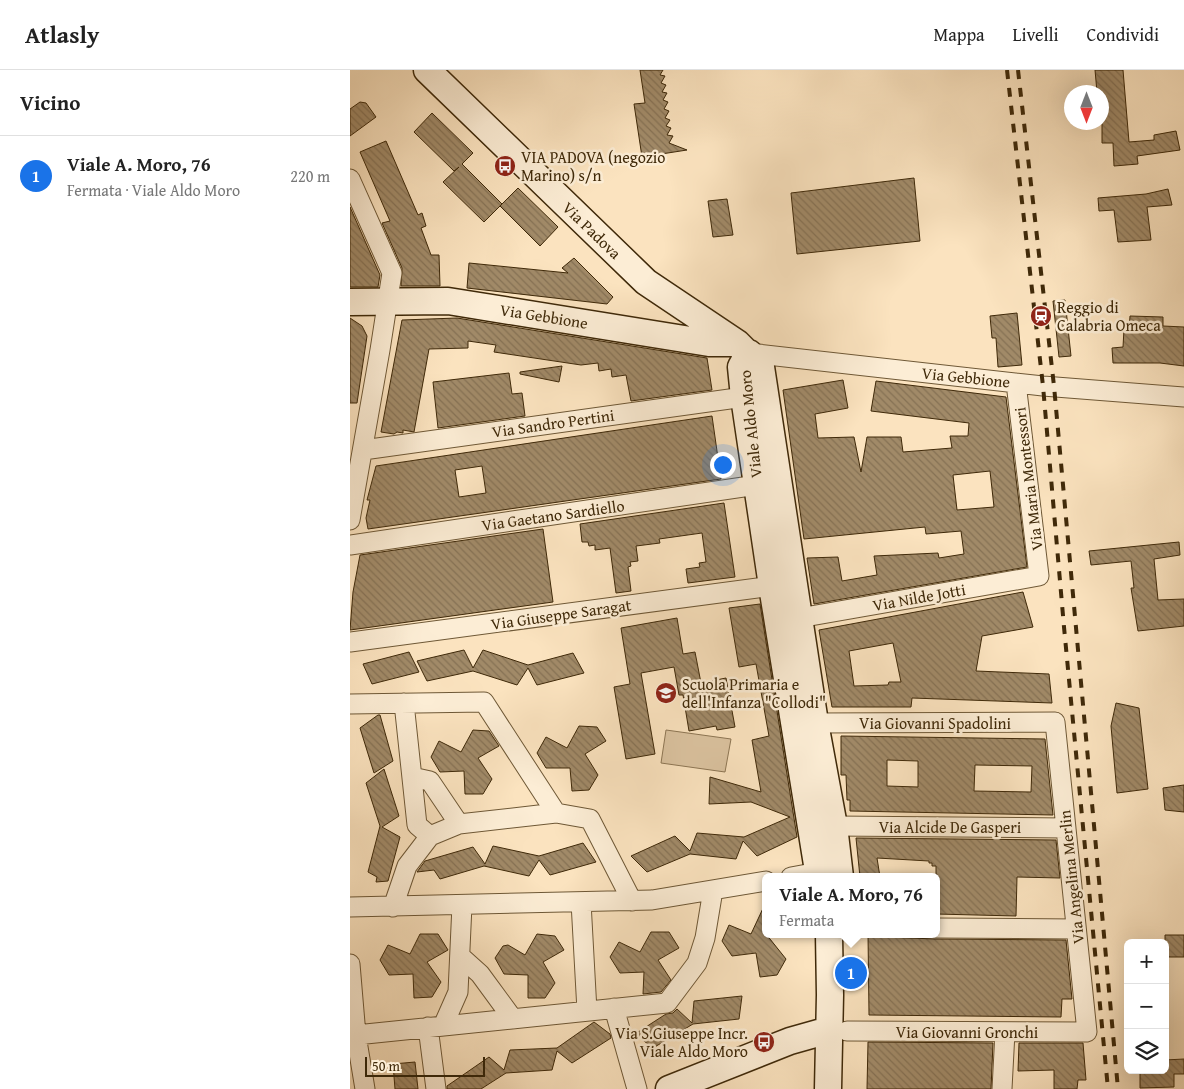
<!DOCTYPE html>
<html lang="it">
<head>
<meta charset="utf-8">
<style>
	body { margin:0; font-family:"Gentium Book Plus",serif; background:#f2f2f2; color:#222 }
	.controls { position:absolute; right:15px; bottom:15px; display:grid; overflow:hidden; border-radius:8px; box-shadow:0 5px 20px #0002 }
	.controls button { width:45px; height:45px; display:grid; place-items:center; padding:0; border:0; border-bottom:1px solid #e0e0e0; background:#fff; color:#222; font:25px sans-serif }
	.compass { position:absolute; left:714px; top:15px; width:45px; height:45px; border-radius:50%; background:#fff; box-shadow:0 5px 20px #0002; rotate:180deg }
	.scale { position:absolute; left:15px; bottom:12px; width:120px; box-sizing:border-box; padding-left:5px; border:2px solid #3f2909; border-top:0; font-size:14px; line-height:18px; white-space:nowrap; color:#3f2909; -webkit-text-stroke:4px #fcedd5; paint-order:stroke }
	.you { position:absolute; left:372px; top:394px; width:18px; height:18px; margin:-12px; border:4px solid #fff; border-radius:50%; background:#1a73e8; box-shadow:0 0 0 8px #1a73e833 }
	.badge { display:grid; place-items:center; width:32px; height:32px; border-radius:50%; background:#1a73e8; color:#fff; font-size:16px; font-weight:700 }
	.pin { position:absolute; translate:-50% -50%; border:2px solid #fff; box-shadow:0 1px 5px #0006 }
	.popup { position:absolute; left:412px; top:803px; width:178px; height:65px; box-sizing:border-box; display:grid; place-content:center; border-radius:8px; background:#fff; filter:drop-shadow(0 1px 4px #0005); font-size:16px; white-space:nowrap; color:#767676 }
	.popup b { font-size:19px; color:#222 }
	.popup::after { content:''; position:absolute; left:50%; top:100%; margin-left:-10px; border:10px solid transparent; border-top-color:#fff }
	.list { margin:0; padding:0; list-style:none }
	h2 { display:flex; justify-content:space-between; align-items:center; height:65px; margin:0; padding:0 20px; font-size:21px }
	h2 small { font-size:16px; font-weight:400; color:#767676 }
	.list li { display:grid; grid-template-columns:32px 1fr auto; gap:15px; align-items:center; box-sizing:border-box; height:80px; padding:0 20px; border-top:1px solid #e0e0e0 }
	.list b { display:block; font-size:19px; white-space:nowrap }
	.list p { margin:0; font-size:16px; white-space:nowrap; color:#767676 }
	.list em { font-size:16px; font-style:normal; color:#767676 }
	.icon { flex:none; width:28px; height:28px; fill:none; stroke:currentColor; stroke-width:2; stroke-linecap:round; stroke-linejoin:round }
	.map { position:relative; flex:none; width:834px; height:1019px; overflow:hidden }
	header { display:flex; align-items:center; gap:30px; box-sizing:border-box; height:70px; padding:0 25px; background:#fff; border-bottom:1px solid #e0e0e0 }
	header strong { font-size:24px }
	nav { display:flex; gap:28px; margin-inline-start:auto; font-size:18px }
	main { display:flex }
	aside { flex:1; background:#fff }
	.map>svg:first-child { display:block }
	.grass { fill:#dbc3a0; stroke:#8d7654 }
	.building { fill:url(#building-back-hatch); stroke:#3f2909; fill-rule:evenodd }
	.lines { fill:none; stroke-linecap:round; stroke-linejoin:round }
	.street-casing { stroke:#6e5836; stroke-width:21 }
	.secondary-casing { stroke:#3f2909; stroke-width:29 }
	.street { stroke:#fcedd5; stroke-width:19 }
	.secondary { stroke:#fcedd5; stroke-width:26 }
	.rail { stroke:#3f2909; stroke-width:4; stroke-dasharray:9 9; stroke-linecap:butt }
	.labels { text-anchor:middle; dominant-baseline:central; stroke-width:5; stroke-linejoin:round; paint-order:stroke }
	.poi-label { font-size:16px; fill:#3f2909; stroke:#fcedd5; text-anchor:start }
	.street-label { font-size:16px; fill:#3f2909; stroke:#fcedd5 }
</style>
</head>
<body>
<header>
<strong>Atlasly</strong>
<nav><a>Mappa</a><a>Livelli</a><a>Condividi</a></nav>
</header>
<main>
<aside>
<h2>Vicino<small></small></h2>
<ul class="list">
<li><span class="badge">1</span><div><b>Viale A. Moro, 76</b><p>Fermata · Viale Aldo Moro</p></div><em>220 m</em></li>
</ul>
</aside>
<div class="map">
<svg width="834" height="1019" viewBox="0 0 834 1019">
	<defs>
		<pattern id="building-back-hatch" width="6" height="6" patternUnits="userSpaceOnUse" patternTransform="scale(1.25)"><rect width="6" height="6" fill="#a18a68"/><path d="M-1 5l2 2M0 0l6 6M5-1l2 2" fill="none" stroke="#857154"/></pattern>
	</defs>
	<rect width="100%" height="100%" fill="#fbe3bf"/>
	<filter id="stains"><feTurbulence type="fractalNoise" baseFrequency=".004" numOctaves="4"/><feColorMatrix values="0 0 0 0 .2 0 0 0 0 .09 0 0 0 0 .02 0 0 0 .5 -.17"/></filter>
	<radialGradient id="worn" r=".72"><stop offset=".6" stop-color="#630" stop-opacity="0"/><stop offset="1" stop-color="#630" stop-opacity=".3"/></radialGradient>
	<!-- grass -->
	<path class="grass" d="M316 660 381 669 375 702 311 693Z"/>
	<!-- building -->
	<path class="building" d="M290 0H313L310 5 315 6 311 13 316 15 312 22 317 23 313 30 318 32 314 39 319 41 315 48 320 50 316 56 321 58 317 65 323 66 319 73 337 80 292 87 284 34 295 33Z
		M745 0H773L779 72 804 70V65L826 61 830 80 787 86 788 94 764 96 763 73H752V22H747Z
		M10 32 16 33 26 47 0 66V39Z
		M82 43 123 83 112 94 152 134 168 118 208 157 190 176 150 136 152 134 134 152 93 112 109 97 104 101 64 62Z
		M36 71 68 145 72 143 76 156 71 158 81 185H89L90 216H51L52 198 32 153 40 151 10 82Z
		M564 108 570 171 447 184 441 123Z
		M818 119 822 135 797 137 801 170 768 172 764 140 749 141 748 128 796 124Z
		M377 129 383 165 363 167 358 131Z
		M0 137 30 205 28 217H0Z
		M224 188 263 227 257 234 117 218 119 193 218 203 212 198Z
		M715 230 721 286 709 287 703 231Z
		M667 243 672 295 648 297 646 268H642L640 246Z
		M780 246 813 247V256L834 257V296L810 293H763L762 278 773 277 774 259 779 260Z
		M0 248 12 256 17 266 7 333H0Z
		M107 248 357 288 362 320 281 331 276 305 262 307 261 299 249 301 248 293 231 295 144 282 146 275 118 271V278L79 279 64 362 53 360V363L47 362 44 364 31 362 52 250Z
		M212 296 209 312 170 304V302Z
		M159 303 162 324 172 323 175 346 88 358 83 312Z
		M493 310 498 338 465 344 468 368 504 367 511 402 517 367H551L553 382 602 378 600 366H618L619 353 521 341 526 311 656 327 677 497 464 534 457 488 488 487 492 511 527 505 524 486 588 483 589 488 614 484 611 461 576 464 575 457 454 469 433 320ZM640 401 644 437 607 440 603 405Z
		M362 346 371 409 18 459 16 448 20 430H17L26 396ZM132 396 136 423 109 427 105 400Z
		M374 433 385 507 338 513 336 499 350 497 349 493 356 492 352 463 309 469 310 473 286 476 288 491 280 492 281 496 278 497 281 521 266 523 260 478 245 480V475L239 476 238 472H232L230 454Z
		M193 459 203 532 0 560 3 522 10 485Z
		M829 472 830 485 804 489 808 530 834 529V556L788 561 781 518H784L781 491 741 495 739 481Z
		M673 522 683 557 632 566 626 601 699 604 702 633 562 628 561 637H482L469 560ZM543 573 551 612H539L538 615 504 616 499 581Z
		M410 534 447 767 407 786 393 771 386 789 340 784 297 802 281 786 325 766 340 781 347 763 394 767 440 747 401 732 359 734 360 707 411 722 402 670 419 666 406 594 389 597 379 538Z
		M327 548 333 584 345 582 351 613 376 608 385 657 367 660 366 656 339 661 333 625H329L324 597 291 603 305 684 276 689 264 617 280 614 271 558Z
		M114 580 123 598 133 580 178 595 223 583 234 603 187 615 178 598 167 615 123 601 77 611 67 591Z
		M59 582 69 602 22 614 13 594Z
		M766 633 789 638 798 719 767 723 761 656Z
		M28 645H30L43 691 24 703 10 658Z
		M229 656 247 657 256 671 235 684 248 705 239 720 222 721 220 698H196L187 683 196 667 217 678Z
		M123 660 139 661 149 676 128 688 142 709 133 724H115L114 701 90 702 81 687 89 671 111 682Z
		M491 666 695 669 703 745 500 741V730H497L496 705H491ZM537 690 568 691V717L537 716ZM625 695 682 696 681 722 624 721Z
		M34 699 49 746 32 757 50 767 38 811 26 812 27 807 18 802 30 756 16 713Z
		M834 715V742L815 740 813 718Z
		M506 768 706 770 710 808 667 807 666 846 586 844V796H582V793H579V791L527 788 530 807H510Z
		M233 773 246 792 200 805 189 790 179 806 134 796 90 809 84 800 67 802 75 791 123 777 135 794 143 776 189 786Z
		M416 832V864L436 889 427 905 410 907 406 883 382 886 372 871 379 855 401 864Z
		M301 862H319L329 878 308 890 321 910 311 922 293 924 294 902 270 903 260 887 269 872 290 882Z
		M70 864H88L98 880 77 892 91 912 82 927 64 928 63 904 39 905 30 890 38 875 60 884Z
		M187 864 205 866 214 880 193 892 205 913 195 928H178V905L154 904 145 888 153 876 158 875 175 885Z
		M518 864H533V867L586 869 716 870 722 929H712L711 947 519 945Z
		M815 865H834V887H815Z
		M392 926 389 949 343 954 303 978 285 964 316 944 323 943 327 939 342 953 344 931Z
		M244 952 260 964 261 968 222 993 207 981 202 1000 156 1003 131 1019H97V1016L139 987 154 1000 160 980 207 978Z
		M518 972 643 973 641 1019H517Z
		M669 973H733L736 1010H728L727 1019H704V1000L668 1001Z
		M834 989V1004H824V1017L790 1018V1000H815V990Z
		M65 992 68 1019H45L43 994Z"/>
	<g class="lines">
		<!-- street casing -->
		<g class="street-casing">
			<path id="street" d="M0 109 42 203 30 280 0 450
				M399 283 693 316 834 327
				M13 380 394 327
				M0 475 407 415
				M449 548 689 506 666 313
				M0 572 422 516
				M54 633 67 755 80 766
				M0 634 134 632 206 743
				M465 653 705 652 737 962 497 961
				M62 707 80 711 109 754
				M484 756 716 758
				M441 807 468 802
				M231 832 237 941
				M0 837 302 830 416 811
				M43 837 57 796 80 766 109 754 206 743 240 749 282 831
				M586 858 726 859
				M110 886 130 904 163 949
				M0 894 6 965 15 1019
				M264 938 287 1019
				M93 956 108 922 112 835
				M78 957 86 1019
				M6 965 317 933 347 893 355 868 363 820
				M652 1019 655 962"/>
		</g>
		<!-- secondary casing -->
		<g class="secondary-casing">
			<path id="secondary" d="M77 0 296 212 387 273 411 297 465 653 484 756 490 807
				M0 232 98 231 359 273H386
				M399 283 391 297 394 327 422 516 469 807
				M319 1019 440 971 479 960
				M478 1019 480 925 479 864"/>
		</g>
		<!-- street -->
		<use href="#street" class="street"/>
		<!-- secondary -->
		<use href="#secondary" class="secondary"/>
		<!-- rail -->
		<path class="rail" d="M657 0 693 316 714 557 758 1019
			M668 0 704 316 768 1019"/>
	</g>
	<!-- icons -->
	<defs>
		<g id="bus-disc" transform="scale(1.125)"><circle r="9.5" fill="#8f2418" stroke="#fcedd5"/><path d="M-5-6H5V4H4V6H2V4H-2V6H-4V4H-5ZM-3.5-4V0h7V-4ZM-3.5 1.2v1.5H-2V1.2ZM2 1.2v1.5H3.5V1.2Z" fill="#fff"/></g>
		<g id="station-disc" transform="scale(1.125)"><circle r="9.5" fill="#8f2418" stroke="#fcedd5"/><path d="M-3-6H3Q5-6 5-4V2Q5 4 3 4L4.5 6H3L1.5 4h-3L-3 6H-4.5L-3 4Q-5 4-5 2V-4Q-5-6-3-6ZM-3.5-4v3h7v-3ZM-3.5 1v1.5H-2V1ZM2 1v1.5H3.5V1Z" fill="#fff"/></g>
		<g id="school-disc" transform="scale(1.125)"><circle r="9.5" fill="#8f2418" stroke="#fcedd5"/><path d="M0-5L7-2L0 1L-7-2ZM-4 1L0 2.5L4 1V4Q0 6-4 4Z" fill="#fff"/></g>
	</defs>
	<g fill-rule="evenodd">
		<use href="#bus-disc" x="155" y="96"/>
		<use href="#station-disc" x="691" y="246"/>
		<use href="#school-disc" x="316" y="623"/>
		<use href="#bus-disc" x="414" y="972"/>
	</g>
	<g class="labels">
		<!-- poi labels -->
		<g class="poi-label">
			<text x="171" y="87">VIA PADOVA (negozio<tspan x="171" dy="18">Marino) s/n</tspan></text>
			<text x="707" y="237">Reggio di<tspan x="707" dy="18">Calabria Omeca</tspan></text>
			<text x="332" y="614">Scuola Primaria e<tspan x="332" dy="18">dell'Infanza "Collodi"</tspan></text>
			<text x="398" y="963" text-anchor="end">Via S.Giuseppe Incr.<tspan x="398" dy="18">Viale Aldo Moro</tspan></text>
		</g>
		<!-- street labels -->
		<g class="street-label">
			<text transform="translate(242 160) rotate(44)">Via Padova</text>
			<text transform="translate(194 246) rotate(9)">Via Gebbione</text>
			<text transform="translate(616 307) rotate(6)">Via Gebbione</text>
			<text transform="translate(203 353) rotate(-8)">Via Sandro Pertini</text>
			<text transform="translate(400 354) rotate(-96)">Viale Aldo Moro</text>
			<text transform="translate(678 409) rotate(-97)">Via Maria Montessori</text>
			<text transform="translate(203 445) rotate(-8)">Via Gaetano Sardiello</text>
			<text transform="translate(569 527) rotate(-10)">Via Nilde Jotti</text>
			<text transform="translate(211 544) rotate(-8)">Via Giuseppe Saragat</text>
			<text x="585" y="653">Via Giovanni Spadolini</text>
			<text x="600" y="757">Via Alcide De Gasperi</text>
			<text transform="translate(721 807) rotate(-96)">Via Angelina Merlin</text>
			<text x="617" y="962">Via Giovanni Gronchi</text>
		</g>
	</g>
	<rect width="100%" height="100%" filter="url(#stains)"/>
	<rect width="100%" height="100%" fill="url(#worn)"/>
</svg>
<div class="controls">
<button>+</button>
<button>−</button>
<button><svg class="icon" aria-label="layers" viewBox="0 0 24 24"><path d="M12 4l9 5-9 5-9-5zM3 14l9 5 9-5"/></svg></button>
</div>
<svg class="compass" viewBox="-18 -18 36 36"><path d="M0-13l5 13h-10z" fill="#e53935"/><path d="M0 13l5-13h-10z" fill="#767676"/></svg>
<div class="scale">50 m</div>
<div class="you"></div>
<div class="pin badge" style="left:501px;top:903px">1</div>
<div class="popup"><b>Viale A. Moro, 76</b>Fermata</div>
</div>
</main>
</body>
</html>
